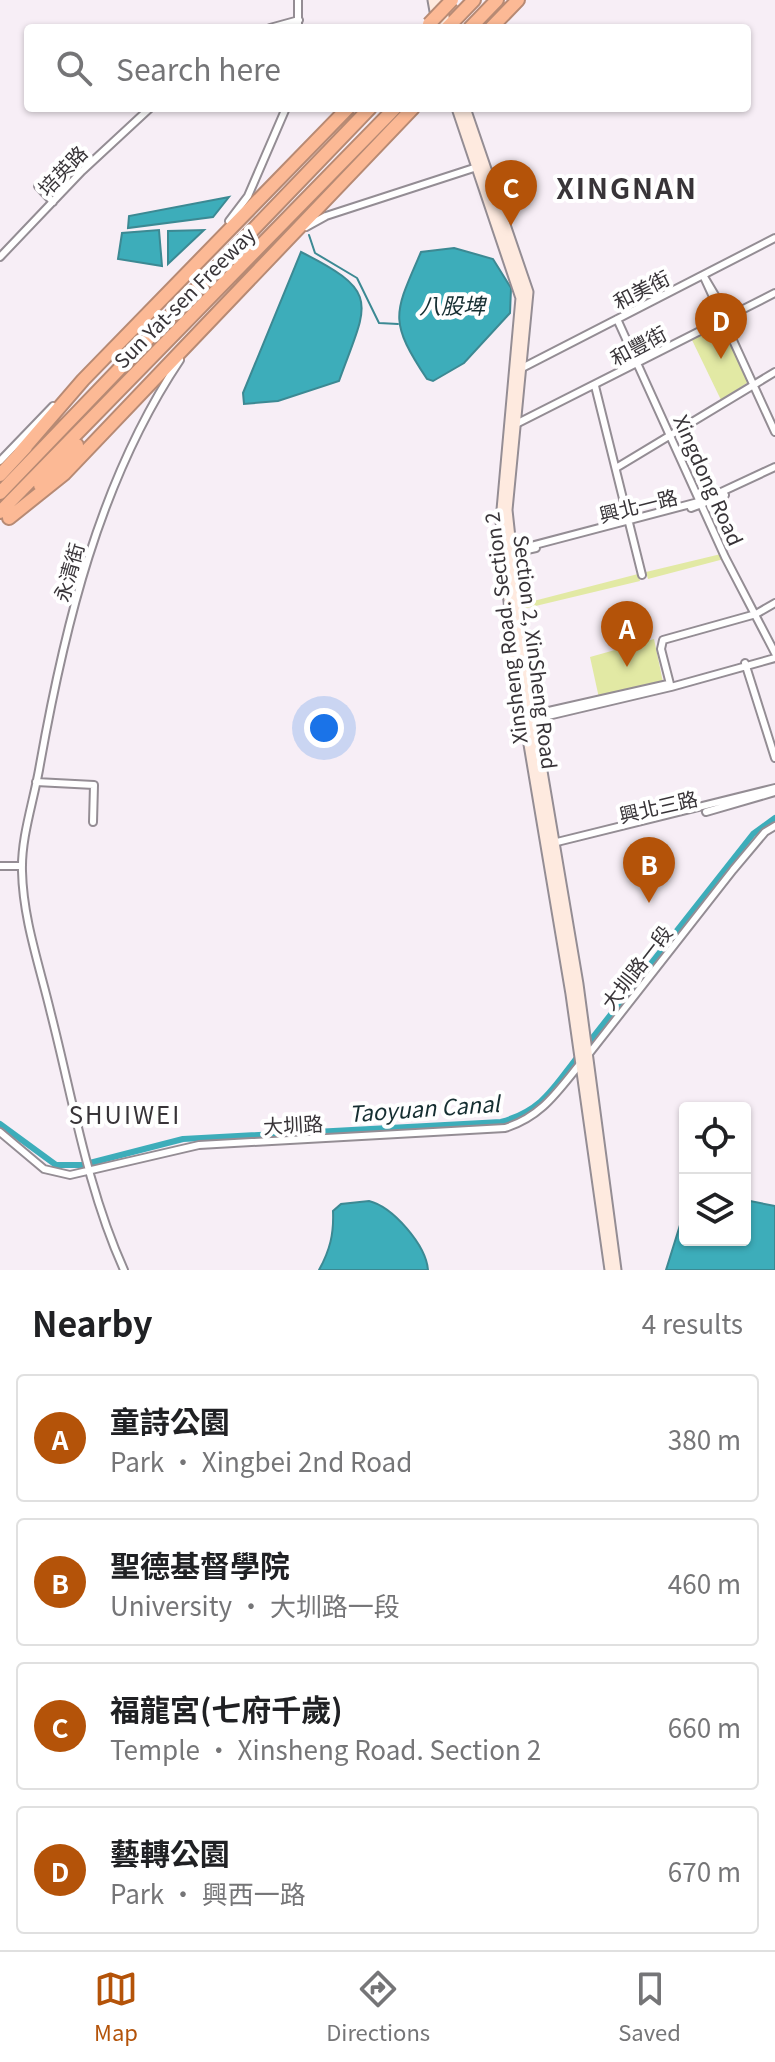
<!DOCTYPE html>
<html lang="en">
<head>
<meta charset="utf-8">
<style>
	body { margin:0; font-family:Georgia,"Noto Sans TC",serif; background:#f6f6f6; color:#202124 }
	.controls { position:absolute; right:24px; bottom:24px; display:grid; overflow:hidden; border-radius:8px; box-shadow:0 2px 6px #0004 }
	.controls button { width:72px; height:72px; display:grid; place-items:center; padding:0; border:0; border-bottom:2px solid #e0e0e0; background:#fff; color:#202124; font:40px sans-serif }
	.you { position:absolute; left:324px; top:728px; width:28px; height:28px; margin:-20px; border:6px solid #fff; border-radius:50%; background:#1a73e8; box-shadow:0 0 0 12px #1a73e833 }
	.badge { display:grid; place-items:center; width:52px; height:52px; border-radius:50%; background:#b45309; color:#fff; font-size:26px; font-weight:700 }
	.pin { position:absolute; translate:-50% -66px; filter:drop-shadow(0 2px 4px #0008) }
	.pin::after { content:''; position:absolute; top:42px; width:28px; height:24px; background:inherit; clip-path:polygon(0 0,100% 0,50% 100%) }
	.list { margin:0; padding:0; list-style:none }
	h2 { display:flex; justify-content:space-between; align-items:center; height:104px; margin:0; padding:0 32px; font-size:34px }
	h2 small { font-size:26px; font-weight:400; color:#757577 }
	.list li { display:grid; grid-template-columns:52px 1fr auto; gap:24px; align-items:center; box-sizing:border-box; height:128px; margin:0 16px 16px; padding:0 16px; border:2px solid #e0e0e0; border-radius:8px }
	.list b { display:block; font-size:30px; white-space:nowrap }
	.list p { margin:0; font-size:26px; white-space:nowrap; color:#757577 }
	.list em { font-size:26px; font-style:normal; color:#757577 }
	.icon { flex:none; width:44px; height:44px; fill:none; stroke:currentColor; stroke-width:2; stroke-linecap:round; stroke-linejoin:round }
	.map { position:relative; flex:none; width:775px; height:1270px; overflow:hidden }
	.search { position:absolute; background:#fff; box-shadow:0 2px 6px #0004; left:24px; right:24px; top:24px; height:88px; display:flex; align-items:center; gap:20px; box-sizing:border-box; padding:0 28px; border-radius:8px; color:#757577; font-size:30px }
	.sheet { height:680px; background:#fff }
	nav { display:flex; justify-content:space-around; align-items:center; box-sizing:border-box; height:112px; border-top:2px solid #e0e0e0; background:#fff; font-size:22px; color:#757577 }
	nav a { display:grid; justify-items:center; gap:4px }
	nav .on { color:#b45309 }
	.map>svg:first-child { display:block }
	.green { fill:#e2e9a4 }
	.water { fill:#3dadba; stroke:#3c8993; stroke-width:2 }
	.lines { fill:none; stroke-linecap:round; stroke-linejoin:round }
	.stream { stroke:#3c8993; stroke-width:2 }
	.canal { stroke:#3dadba; stroke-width:6 }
	.street-casing { stroke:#948d94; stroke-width:10 }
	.secondary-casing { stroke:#948d94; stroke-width:13 }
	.highway-casing { stroke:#b78a74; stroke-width:16 }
	.street { stroke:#fff; stroke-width:6 }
	.secondary { stroke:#feeadf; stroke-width:9 }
	.highway { stroke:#fcb995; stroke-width:12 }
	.highway-bridge-casing { stroke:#b78a74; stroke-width:16; stroke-linecap:butt }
	.highway-bridge { stroke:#fcb995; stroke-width:12 }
	.labels { text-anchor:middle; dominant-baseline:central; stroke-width:8; stroke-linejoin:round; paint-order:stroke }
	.street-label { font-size:20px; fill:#383438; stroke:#fff }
	.water-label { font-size:22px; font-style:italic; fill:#152e31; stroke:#fff }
	.quarter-label { font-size:24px; letter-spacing:2px; fill:#383438; stroke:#fff }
	.district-label { font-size:28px; font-weight:bold; letter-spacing:2px; fill:#383438; stroke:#fff }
</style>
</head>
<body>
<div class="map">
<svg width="775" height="1270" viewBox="0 0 775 1270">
	<rect width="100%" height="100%" fill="#f7eef6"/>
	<!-- green -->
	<path class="green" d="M719 326 724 327 750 381 721 400 692 340Z
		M721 554 724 559 648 579 646 572Z
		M638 574 640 581 523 609 522 604Z
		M654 639 663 682 599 698 590 657Z"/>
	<!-- water -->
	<path class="water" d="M229 197 213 217 128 228 129 216Z
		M159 230 162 266 118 259 122 233Z
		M204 230 168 264V231Z
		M454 248 493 259 511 288 510 313 464 363 433 381 427 379C388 320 394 314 421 252Z
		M301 252C383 293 367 303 339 381L278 401 244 404 243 393Z
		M745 1200 775 1206V1270H666L685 1209V1240H745Z
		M369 1201C393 1207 426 1245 428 1270H319C330 1250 334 1234 333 1211L341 1204Z"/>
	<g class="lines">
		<!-- stream -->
		<path class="stream" d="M309 235 315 253 357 278 379 323 398 324"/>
		<!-- canal -->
		<path class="canal" d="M586 1046 753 834 775 818
			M0 1124 56 1165H82L183 1139 501 1122C543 1110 553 1088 579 1055"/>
		<!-- street casing -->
		<g class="street-casing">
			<path id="street" d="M270 28 299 20
				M298 28V0
				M38 186 53 202
				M229 221 248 196 286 108
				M306 227 326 216 480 166
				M0 257 82 171 150 108
				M703 275 775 432
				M703 275 719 302
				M617 319 725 557 775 653
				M522 368 775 238
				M595 386 642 575
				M516 424 775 293
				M0 461 53 406
				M616 468 775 372
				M691 508 725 495
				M508 552 702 501 775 467
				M509 554 536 548
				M745 663 775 758
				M670 684 661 649 663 640 756 614 775 603
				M531 715 668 684
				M531 720 671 687 775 658
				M36 782 94 785 93 822
				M706 812 775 792
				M553 843 775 788
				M0 866H22
				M588 1055 733 870 765 832 775 826
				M0 1132 44 1169 70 1175 199 1145 505 1128C541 1117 557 1092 580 1064
				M124 1270C87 1188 73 1100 51 1014 40 967 23 920 22 871 21 838 33 803 39 770 64 628 99 481 180 360"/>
		</g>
		<!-- secondary casing -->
		<g class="secondary-casing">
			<path id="secondary" d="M433 0 438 28
				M441 0 446 28
				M457 108 521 298 501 521 515 661 571 994 610 1270
				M465 108 528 292 507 510 523 659 578 984 616 1270"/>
		</g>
		<!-- highway casing -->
		<g class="highway-casing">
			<path id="highway" d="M447 28 474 0
				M470 28 497 0
				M491 28 518 0
				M20 453 83 380 348 108
				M0 475 26 447
				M40 485 77 445
				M0 493 370 108
				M0 512 395 108
				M9 518 64 474 413 108"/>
		</g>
		<!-- street -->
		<use href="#street" class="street"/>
		<!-- secondary -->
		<use href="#secondary" class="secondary"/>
		<!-- highway -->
		<use href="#highway" class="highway"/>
		<!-- highway-bridge casing -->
		<g class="highway-bridge-casing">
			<path id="highway-bridge" d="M429 24 452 0"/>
		</g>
		<!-- highway-bridge -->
		<use href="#highway-bridge" class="highway-bridge"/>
	</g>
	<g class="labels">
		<!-- street labels -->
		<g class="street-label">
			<text transform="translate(62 170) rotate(-46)">培英路</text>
			<text transform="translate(641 289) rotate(-27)">和美街</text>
			<text transform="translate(184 297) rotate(-45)">Sun Yat-sen Freeway</text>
			<text transform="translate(638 345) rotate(-28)">和豐街</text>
			<text transform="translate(709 480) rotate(66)">Xingdong Road</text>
			<text transform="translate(638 505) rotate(-14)">興北一路</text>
			<text transform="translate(68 572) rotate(-74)">永清街</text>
			<text transform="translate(505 628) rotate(-97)">Xinsheng Road. Section 2</text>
			<text transform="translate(536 652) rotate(83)">Section 2, XinSheng Road</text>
			<text transform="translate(658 806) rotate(-13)">興北三路</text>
			<text transform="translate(636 967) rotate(-52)">大圳路一段</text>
			<text transform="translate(293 1124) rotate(-3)">大圳路</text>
		</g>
		<!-- water labels -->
		<g class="water-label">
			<text x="452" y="304">八股埤</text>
			<text transform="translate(424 1107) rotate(-4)">Taoyuan Canal</text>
		</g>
		<!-- quarter labels -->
		<g class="quarter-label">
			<text x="125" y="1113">SHUIWEI</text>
		</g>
		<!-- district labels -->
		<g class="district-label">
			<text x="627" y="187">XINGNAN</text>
		</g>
	</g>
</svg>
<div class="controls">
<button><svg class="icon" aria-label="locate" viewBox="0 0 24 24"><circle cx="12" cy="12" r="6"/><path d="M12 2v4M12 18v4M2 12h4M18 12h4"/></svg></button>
<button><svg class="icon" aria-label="layers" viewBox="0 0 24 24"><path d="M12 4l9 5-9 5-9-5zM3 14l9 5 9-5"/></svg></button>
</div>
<div class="you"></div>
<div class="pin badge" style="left:627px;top:667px">A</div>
<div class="pin badge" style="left:649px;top:903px">B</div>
<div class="pin badge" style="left:511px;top:226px">C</div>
<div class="pin badge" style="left:721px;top:359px">D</div>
<div class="search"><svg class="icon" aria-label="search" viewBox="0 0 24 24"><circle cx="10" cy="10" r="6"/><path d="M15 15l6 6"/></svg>Search here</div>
</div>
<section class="sheet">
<h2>Nearby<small>4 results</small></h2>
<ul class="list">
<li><span class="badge">A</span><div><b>童詩公園</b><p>Park · Xingbei 2nd Road</p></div><em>380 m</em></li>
<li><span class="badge">B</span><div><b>聖德基督學院</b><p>University · 大圳路一段</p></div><em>460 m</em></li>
<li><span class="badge">C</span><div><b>福龍宮(七府千歲)</b><p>Temple · Xinsheng Road. Section 2</p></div><em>660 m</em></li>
<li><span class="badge">D</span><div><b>藝轉公園</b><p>Park · 興西一路</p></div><em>670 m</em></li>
</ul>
</section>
<nav>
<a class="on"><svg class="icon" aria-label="map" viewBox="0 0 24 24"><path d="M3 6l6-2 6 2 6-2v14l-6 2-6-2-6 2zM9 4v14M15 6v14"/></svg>Map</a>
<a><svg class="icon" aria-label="directions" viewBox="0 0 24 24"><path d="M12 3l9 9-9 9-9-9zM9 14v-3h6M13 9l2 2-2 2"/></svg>Directions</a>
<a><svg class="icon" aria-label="saved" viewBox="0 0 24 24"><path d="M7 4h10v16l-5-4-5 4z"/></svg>Saved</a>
</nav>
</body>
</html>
